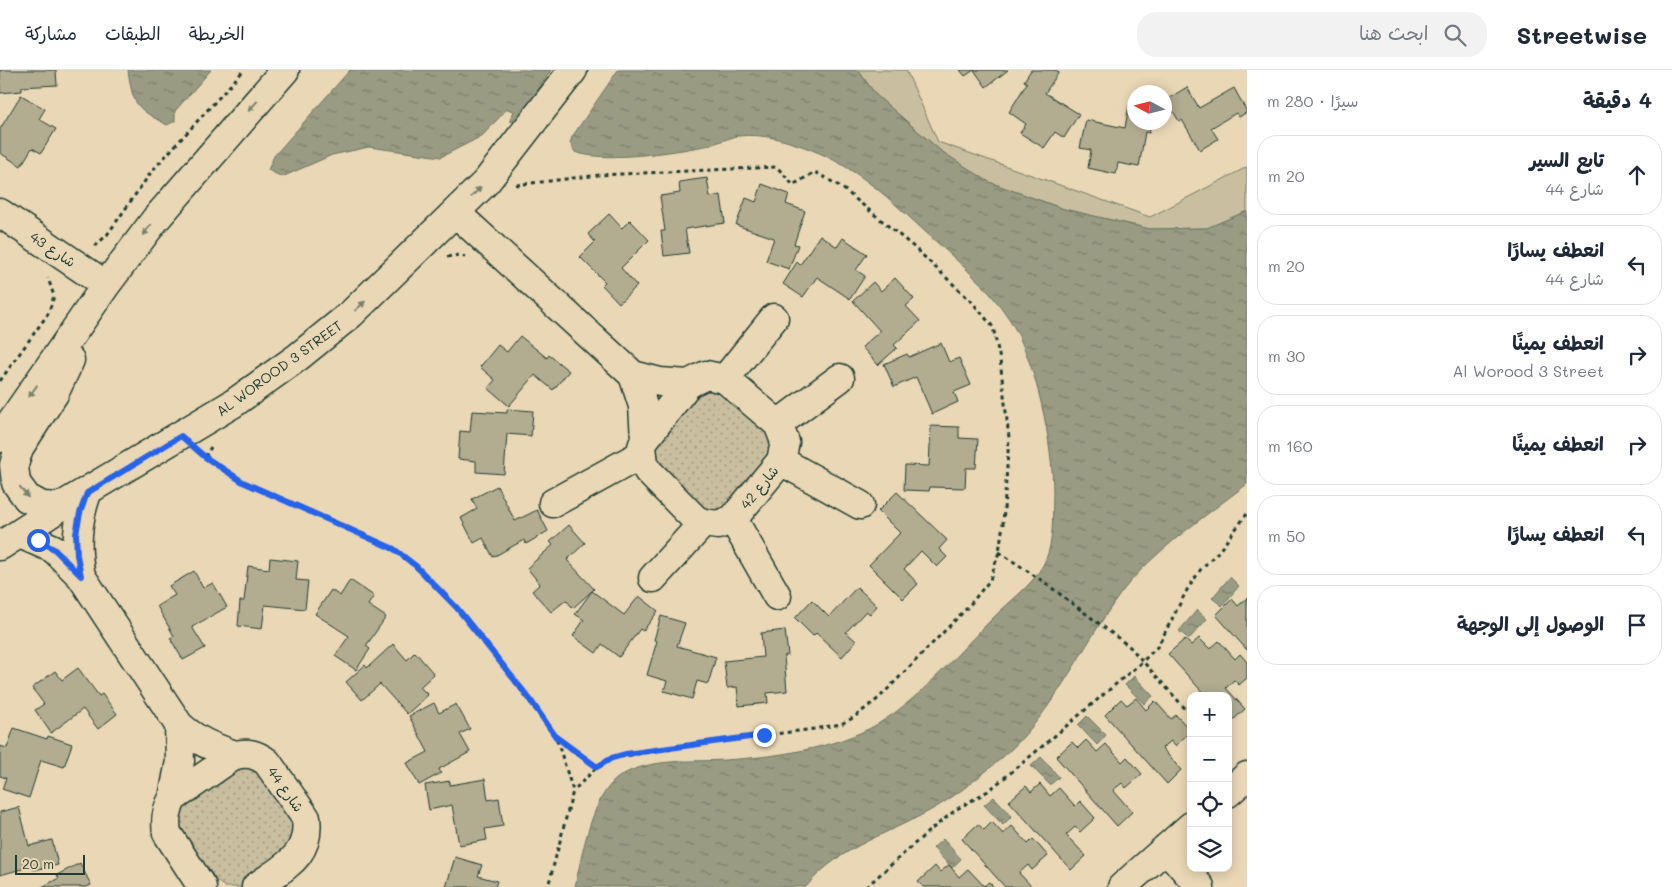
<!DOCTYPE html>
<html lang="ar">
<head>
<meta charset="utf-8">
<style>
	body { margin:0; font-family:Mali,"Playpen Sans Arabic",sans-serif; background:#f2f2f3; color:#1f2937; direction:rtl }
	.controls { position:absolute; right:15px; bottom:15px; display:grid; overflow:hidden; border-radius:10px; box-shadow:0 2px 12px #0003 }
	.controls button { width:45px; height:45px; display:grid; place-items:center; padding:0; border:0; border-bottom:1px solid #e0e1e3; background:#fff; color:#1f2937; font:25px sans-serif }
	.compass { position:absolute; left:1127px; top:15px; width:45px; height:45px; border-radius:50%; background:#fff; box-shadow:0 2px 12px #0003; rotate:277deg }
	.scale { position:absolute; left:15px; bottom:12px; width:70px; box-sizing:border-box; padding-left:5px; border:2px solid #1f3d34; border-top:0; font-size:14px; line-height:18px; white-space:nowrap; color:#1f3d34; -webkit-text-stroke:4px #ead7b5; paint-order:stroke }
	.stop { position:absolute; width:15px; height:15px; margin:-11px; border:4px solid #2563eb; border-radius:50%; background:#fff }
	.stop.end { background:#2563eb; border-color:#fff; box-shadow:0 1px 5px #0008 }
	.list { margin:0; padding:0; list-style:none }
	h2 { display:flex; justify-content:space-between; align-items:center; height:65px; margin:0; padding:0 20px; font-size:21px }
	h2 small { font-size:16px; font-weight:400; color:#747a83 }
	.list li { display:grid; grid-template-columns:32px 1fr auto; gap:15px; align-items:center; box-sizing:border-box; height:80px; margin:0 10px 10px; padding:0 10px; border:1px solid #e0e1e3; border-radius:20px }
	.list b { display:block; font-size:19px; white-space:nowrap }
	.list p { margin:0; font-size:16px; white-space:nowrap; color:#747a83 }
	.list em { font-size:16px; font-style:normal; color:#747a83 }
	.icon { flex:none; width:28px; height:28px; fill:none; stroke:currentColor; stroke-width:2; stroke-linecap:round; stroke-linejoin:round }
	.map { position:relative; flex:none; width:1247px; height:817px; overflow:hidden; direction:ltr }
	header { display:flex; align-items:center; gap:30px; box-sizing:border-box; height:70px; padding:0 25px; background:#fff; border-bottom:1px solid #e0e1e3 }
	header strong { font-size:24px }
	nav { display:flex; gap:28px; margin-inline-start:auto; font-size:18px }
	.search { width:350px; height:45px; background:#f2f2f3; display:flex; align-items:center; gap:12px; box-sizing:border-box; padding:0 18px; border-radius:20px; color:#747a83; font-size:19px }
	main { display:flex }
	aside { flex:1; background:#fff }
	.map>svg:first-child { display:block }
	.grass { fill:url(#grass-dots); stroke:#747e6a }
	.garden { fill:#c9bea0; stroke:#747e6a }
	.water { fill:url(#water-ripples); stroke:#687563 }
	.building { fill:#b2ac91; stroke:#1f3d34 }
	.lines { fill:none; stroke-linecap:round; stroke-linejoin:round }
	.minor-casing { stroke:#1f3d34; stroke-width:31 }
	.path { stroke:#1f3d34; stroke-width:3; stroke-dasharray:4 4; stroke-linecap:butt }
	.minor { stroke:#ead7b5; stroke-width:28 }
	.oneway { fill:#7a826e }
	.route { stroke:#2563eb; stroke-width:6 }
	.labels { text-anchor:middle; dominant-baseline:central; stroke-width:4.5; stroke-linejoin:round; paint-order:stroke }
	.street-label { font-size:14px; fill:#1f3d34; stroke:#ead7b5 }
</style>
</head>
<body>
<header>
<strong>Streetwise</strong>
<div class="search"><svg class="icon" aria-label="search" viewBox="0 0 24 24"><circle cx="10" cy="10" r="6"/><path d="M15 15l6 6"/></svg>ابحث هنا</div>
<nav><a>الخريطة</a><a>الطبقات</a><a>مشاركة</a></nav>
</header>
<main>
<aside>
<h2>4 دقيقة<small>سيرًا · 280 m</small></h2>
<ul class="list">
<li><svg class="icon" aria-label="ahead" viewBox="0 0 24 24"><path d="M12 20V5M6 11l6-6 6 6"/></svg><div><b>تابع السير</b><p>شارع 44</p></div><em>20 m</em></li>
<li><svg class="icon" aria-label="left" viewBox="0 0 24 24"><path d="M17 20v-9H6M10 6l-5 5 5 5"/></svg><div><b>انعطف يسارًا</b><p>شارع 44</p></div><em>20 m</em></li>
<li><svg class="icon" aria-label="right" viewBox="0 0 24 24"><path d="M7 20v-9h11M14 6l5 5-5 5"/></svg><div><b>انعطف يمينًا</b><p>Al Worood 3 Street</p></div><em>30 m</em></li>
<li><svg class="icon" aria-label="right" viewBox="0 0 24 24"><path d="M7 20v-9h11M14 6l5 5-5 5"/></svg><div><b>انعطف يمينًا</b></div><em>160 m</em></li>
<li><svg class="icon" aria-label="left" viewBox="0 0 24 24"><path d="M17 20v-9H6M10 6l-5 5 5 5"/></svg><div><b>انعطف يسارًا</b></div><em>50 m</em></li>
<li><svg class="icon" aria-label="arrive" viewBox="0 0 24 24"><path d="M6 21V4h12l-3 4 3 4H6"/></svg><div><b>الوصول إلى الوجهة</b></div></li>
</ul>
</aside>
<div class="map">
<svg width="1247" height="817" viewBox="0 0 1247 817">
	<defs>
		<pattern id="grass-dots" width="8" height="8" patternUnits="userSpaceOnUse" patternTransform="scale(1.25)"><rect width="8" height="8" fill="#c9bea0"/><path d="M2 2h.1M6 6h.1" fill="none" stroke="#a39c83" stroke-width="1.8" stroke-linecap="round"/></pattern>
		<pattern id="water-ripples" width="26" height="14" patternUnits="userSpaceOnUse" patternTransform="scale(1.25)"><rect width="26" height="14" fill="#999b82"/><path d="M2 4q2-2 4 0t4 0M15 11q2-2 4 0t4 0" fill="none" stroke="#7c806b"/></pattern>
	</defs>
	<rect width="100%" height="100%" fill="#ead7b5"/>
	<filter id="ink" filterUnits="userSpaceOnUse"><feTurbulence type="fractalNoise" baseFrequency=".02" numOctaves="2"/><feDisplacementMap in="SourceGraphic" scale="10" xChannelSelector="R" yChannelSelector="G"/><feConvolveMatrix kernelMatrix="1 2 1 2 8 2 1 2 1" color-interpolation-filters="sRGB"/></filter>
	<g filter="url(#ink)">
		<!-- grass -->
		<path class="grass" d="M715 316 771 364 774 381 726 440 709 443 656 396 654 369 698 321Z
			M252 695 299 753 293 778 242 817H225L218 812 177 758 178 741 233 698Z"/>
		<!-- garden -->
		<path class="garden" d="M858 0H906L938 72 1150 147 1247 97V141L1207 158 1150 159 1064 139 989 112 941 81 876 25Z"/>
		<!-- water -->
		<path class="water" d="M128 0H211L175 41V51L167 55C136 38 133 36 128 0Z
			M350 0H551L517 52 510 51 514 41 507 39 482 66 441 87 369 77 332 85 282 107 268 100 274 86Z
			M618 0H858L876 25 941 81 989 112 1064 139 1150 159 1207 158 1247 141V414C1207 445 1152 482 1121 523 1081 577 1055 641 1004 686 983 704 961 722 938 736 893 763 840 775 806 817H575C582 785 592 722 622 705 651 688 692 692 724 690 774 687 834 679 878 654 924 626 956 584 994 547 1010 531 1031 516 1042 497 1055 475 1052 447 1053 423 1053 373 1036 291 1010 250 986 213 950 185 919 156 887 126 853 96 812 80 789 71 763 63 738 66 727 68 716 74 705 76 674 82 603 93 575 82L570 73 572 67Z
			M1230 507 1239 516 1222 536 1212 528Z
			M1197 540 1207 549 1189 569 1179 561Z
			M1134 606 1153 626 1144 634 1125 615Z
			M1087 646 1106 665 1097 675 1078 655Z
			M1041 687 1059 707 1050 715 1031 696Z
			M994 727 1012 746 1003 755 984 735Z
			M943 769 961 789 952 798 933 778Z"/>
		<!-- building -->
		<path class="building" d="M0 0H56L57 15 22 17V21L0 23Z
			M960 0H1008L986 17 974 0 965 6Z
			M1031 0H1055L1059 2 1045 23 1079 44 1064 68 1055 62 1044 78 1020 63 1026 54 1009 42 1027 13 1024 11Z
			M1187 17 1199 38 1234 18 1247 42 1239 47 1236 43 1211 58 1218 69 1200 80 1182 50 1179 51 1166 30Z
			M21 25 45 39 39 49 56 59 41 83 32 78 21 96 0 83V59Z
			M1129 34 1134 35V52H1151L1149 63 1145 62 1139 97 1118 93 1116 104 1088 98 1091 80 1080 78 1086 50 1125 58Z
			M707 108 710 127 721 125 725 153 685 159 689 183 664 186 661 161H665L660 126 680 123 679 112Z
			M762 114 789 124 786 134 805 141 794 174 798 175 789 199 766 191 774 168 736 155 746 128 756 132Z
			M609 144 622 158 630 150 649 170 621 198 637 216 619 233 602 215 605 212 580 187 595 172 588 164Z
			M820 165 837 177 843 168 867 184 856 200 865 206 850 229 817 207 803 227 783 214 797 192 800 195Z
			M895 208 914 229 906 236 920 251 894 275 897 278 878 295 862 277 880 261 853 231 873 212 881 221Z
			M520 266 547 288 549 285 569 301 553 320 535 305 509 336 488 318 495 310 480 297 498 275 507 282Z
			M941 273 949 292 959 288 971 315 954 322 958 332 932 344 916 307 894 317 884 294 907 284 909 287Z
			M507 339 533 341 531 366 507 364 504 404 476 402V391L458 389 460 361 470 362 472 341 507 343Z
			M931 356 959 357V368L978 369 976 398H966L965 418 930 417 929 421 904 420 905 395 929 396Z
			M497 416 515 451 537 440 548 461 526 474 524 470 493 487 483 468 474 473 461 448 477 439 472 429Z
			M897 422 947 470 939 479 947 487 937 497 921 481 904 499 918 514 903 529 869 495 900 463 878 441Z
			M569 455 585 473 567 490 594 519 573 538 566 530 551 542 532 521 540 514 527 498 553 475 550 472Z
			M270 488 298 491 296 510 308 511 305 539 265 535 262 559 238 556 240 531H244L248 496 269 499Z
			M194 501 203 518 213 513 227 537 192 557 205 578 183 590 170 568 174 566 157 536 175 525 169 516Z
			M350 510 374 526 368 535 386 547 366 576 370 579 356 600 335 586 349 566 315 544 331 520 340 526Z
			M857 517 877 536 870 544 866 541 846 562 856 571 842 587 816 563 813 566 795 548 812 530 829 547Z
			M592 521 624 545 639 526 658 541 643 561 640 559 619 587 602 574 596 583 573 566 584 550 575 544Z
			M1247 528V580L1216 545 1232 529 1238 536Z
			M661 546 685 553 677 576 716 587 708 614 697 611 692 629 664 621 667 611 647 605 657 571 654 570Z
			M785 560 788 585 784 586 787 621 767 623 768 633 739 636 737 617 727 618 724 591 763 587 761 563Z
			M1199 568 1210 579 1219 571 1235 589 1240 584 1247 592V608L1239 615 1234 610 1226 618 1245 639 1230 653 1228 651V626H1206L1168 584 1185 569 1191 575Z
			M393 574 407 590 415 582 434 604 420 617 428 625 407 644 380 614 362 630 346 612 365 595 367 598Z
			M78 598 99 626 102 624 117 644 98 659 83 639 51 663 35 640 44 634 32 618 55 601 62 610Z
			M1136 628 1146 640 1155 631 1171 649 1176 645 1191 661 1175 676 1171 671 1162 678 1181 700 1167 714 1105 645 1121 629 1127 635Z
			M434 633 439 643 456 634 470 659 460 664 470 682 439 699 441 703 419 715 407 693 428 682 409 646Z
			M14 658 47 669 48 666 72 674 64 697 41 690 29 728 2 719 6 708 0 706V676L7 678Z
			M1086 670 1097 682 1106 674 1122 692 1127 687 1142 704 1126 718 1122 713 1113 720 1132 742 1117 756 1056 687 1072 672 1078 678Z
			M485 709 488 730 499 728 503 756 485 759 487 770 459 775 452 735 429 740 425 715 450 711V715Z
			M1040 714 1050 726 1059 718 1075 736 1080 731 1095 748 1080 762 1075 757 1066 765 1086 786 1071 800 1009 731 1026 716 1031 722Z
			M19 737 29 776 52 770 58 795 34 800 33 796 0 805V742Z
			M992 752 1003 764 1012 756 1028 774 1033 769 1048 786 1032 800 1028 795 1019 803 1032 817H1005L962 769 978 754 984 760Z
			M455 787 482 795 478 806 497 811 495 817H446Z
			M80 793 91 815 87 817H42L59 808 57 805Z
			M949 795 959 807 968 799 984 816 989 812 994 817H923L918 812 935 796 940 802Z"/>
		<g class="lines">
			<!-- minor casing -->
			<g class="minor-casing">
				<path id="minor" d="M0 143 106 215
					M456 143 633 305 660 312 688 314
					M633 305 643 336 645 369
					M706 305 725 309 778 354 785 372 781 391 733 449 718 455 703 453 695 449 648 401 644 393 642 377 645 369 688 314Z
					M725 309 774 248
					M778 354 840 308
					M0 368 106 215 155 150 285 0
					M781 391 860 435
					M553 433 642 384
					M60 437 42 436 27 428 16 413 14 395 19 378 54 324 70 290
					M733 449 777 526
					M20 464 54 479 81 506 179 655C196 671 213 677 235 685
					M0 476 60 437 234 333 298 287 351 244 486 112 573 0
					M81 506C75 476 77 452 87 423
					M653 508 703 453
					M1228 723 1247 706
					M173 728 180 691 179 655
					M1166 778 1200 817
					M202 817 167 763C165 750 166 740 173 728L235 685C248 682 256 684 267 692L306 748C311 787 283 797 256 817
					M1122 817 1191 756"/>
			</g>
			<!-- path -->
			<path class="path" d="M516 115 599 105 777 97 793 115 815 102 841 117 915 178 972 232 993 257 1000 290 1009 368 1003 454 999 482 990 510 968 537 879 628 853 648 841 654 815 659 688 675 612 688 597 697 573 721
				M95 176 107 165 152 101 244 0
				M447 187 459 185 465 187
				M0 311 48 244 54 226 48 208
				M204 386 243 412 394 479 416 497 457 538 503 595 556 667 573 721 548 817
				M205 387 211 377
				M999 482 1044 512 1130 577 1191 645
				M557 668 597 697
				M866 817 929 761 957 739 988 721 1019 696 1142 592 1158 576 1187 520 1201 499 1219 481 1247 444"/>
			<!-- minor -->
			<use href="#minor" class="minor"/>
		</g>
		<!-- one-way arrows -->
		<defs><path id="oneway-solid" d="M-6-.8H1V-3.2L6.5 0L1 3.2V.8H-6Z" transform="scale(1.25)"/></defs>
		<g class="oneway">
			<use href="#oneway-solid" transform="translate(253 36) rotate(132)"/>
			<use href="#oneway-solid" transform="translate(476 122) rotate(-46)"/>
			<use href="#oneway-solid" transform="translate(147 160) rotate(127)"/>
			<use href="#oneway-solid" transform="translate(360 236) rotate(-43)"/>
			<use href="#oneway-solid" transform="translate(33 321) rotate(125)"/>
			<use href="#oneway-solid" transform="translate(24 422) rotate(52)"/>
		</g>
	</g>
	<g class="lines" filter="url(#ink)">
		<!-- route -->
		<path class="route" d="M38 470 54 479 81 506 77 485 76 464 80 443 87 423 181 366 205 387 243 412 394 479 416 496 457 538 529 628 556 667 597 697 612 688 626 684 764 665"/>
	</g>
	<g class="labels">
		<!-- street labels -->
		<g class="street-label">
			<text transform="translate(53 179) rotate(34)">شارع 43</text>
			<text transform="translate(279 298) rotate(-36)">AL WOROOD 3 STREET</text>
			<text transform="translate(759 417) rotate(-51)">شارع 42</text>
			<text transform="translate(286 719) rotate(55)">شارع 44</text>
		</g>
	</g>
</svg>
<div class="controls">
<button>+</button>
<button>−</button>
<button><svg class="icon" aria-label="locate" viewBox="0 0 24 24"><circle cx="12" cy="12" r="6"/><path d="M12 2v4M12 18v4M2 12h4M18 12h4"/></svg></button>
<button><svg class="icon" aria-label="layers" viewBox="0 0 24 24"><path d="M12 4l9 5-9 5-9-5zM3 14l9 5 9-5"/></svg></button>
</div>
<svg class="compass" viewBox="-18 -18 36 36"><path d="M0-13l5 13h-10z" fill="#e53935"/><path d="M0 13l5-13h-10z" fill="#747a83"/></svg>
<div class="scale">20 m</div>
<div class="stop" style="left:38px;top:470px"></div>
<div class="stop end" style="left:764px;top:665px"></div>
</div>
</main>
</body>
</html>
